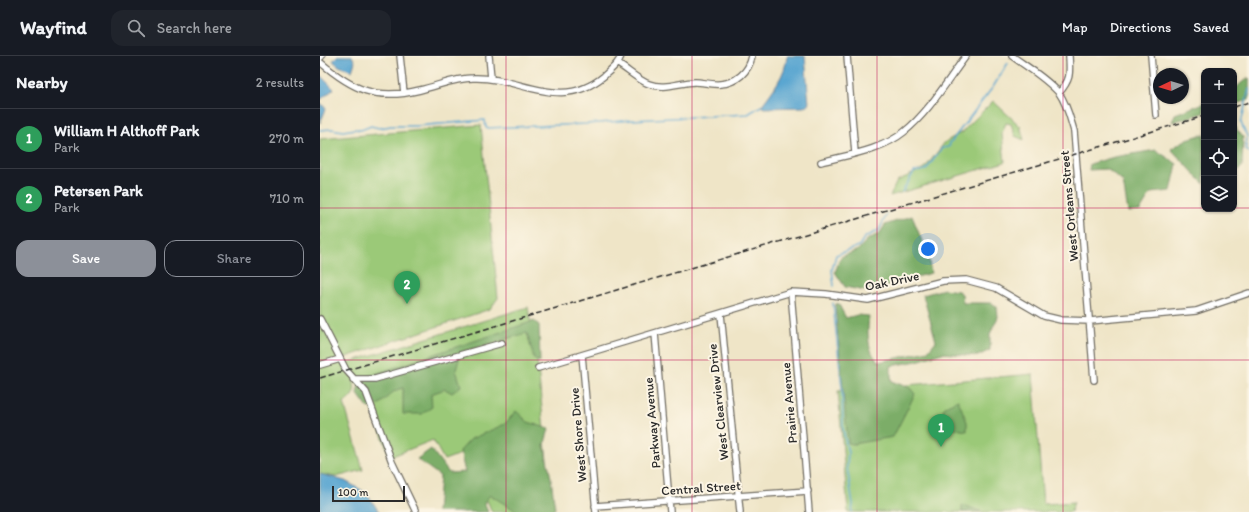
<!DOCTYPE html>
<html lang="en">
<head>
<meta charset="utf-8">
<style>
	body { margin:0; font-family:Itim,sans-serif; background:#20242c; color:#f1f3f6 }
	.controls { position:absolute; right:12px; top:12px; display:grid; overflow:hidden; border-radius:8px; box-shadow:0 1px 3px #0004 }
	.controls button { width:36px; height:36px; display:grid; place-items:center; padding:0; border:0; border-bottom:1px solid #363941; background:#171b24; color:#f1f3f6; font:20px sans-serif }
	.compass { position:absolute; left:833px; top:12px; width:36px; height:36px; border-radius:50%; background:#171b24; box-shadow:0 1px 3px #0004; rotate:266deg }
	.scale { position:absolute; left:12px; bottom:10px; width:73px; box-sizing:border-box; padding-left:4px; border:2px solid #2b2b2b; border-top:0; font-size:11px; line-height:14px; white-space:nowrap; color:#2b2b2b; -webkit-text-stroke:3px #fcf5e5; paint-order:stroke }
	.you { position:absolute; left:608px; top:193px; width:14px; height:14px; margin:-10px; border:3px solid #fff; border-radius:50%; background:#1a73e8; box-shadow:0 0 0 6px #1a73e833 }
	.badge { display:grid; place-items:center; width:26px; height:26px; border-radius:50%; background:#8c9099; color:#fff; font-size:13px; font-weight:700 }
	.pin { position:absolute; translate:-50% -33px; filter:drop-shadow(0 1px 2px #0008) }
	.pin::after { content:''; position:absolute; top:21px; width:14px; height:12px; background:inherit; clip-path:polygon(0 0,100% 0,50% 100%) }
	.list { margin:0; padding:0; list-style:none }
	h2 { display:flex; justify-content:space-between; align-items:center; height:52px; margin:0; padding:0 16px; font-size:17px }
	h2 small { font-size:13px; font-weight:400; color:#9ea1a6 }
	.list li { display:grid; grid-template-columns:26px 1fr auto; gap:12px; align-items:center; box-sizing:border-box; height:60px; padding:0 16px; border-top:1px solid #363941 }
	.list b { display:block; font-size:15px; white-space:nowrap }
	.list p { margin:0; font-size:13px; white-space:nowrap; color:#9ea1a6 }
	.list em { font-size:13px; font-style:normal; color:#9ea1a6 }
	.actions { display:flex; gap:8px; padding:12px 16px }
	.actions a { flex:1; padding:9px 0; border:1px solid #8c9099; border-radius:12px; text-align:center; font-size:14px; color:#8c9099 }
	.actions .main { background:#8c9099; color:#fff }
	.icon { flex:none; width:22px; height:22px; fill:none; stroke:currentColor; stroke-width:2; stroke-linecap:round; stroke-linejoin:round }
	.map { position:relative; flex:none; width:929px; height:456px; overflow:hidden }
	header { display:flex; align-items:center; gap:24px; box-sizing:border-box; height:56px; padding:0 20px; background:#171b24; border-bottom:1px solid #363941 }
	header strong { font-size:19px }
	nav { display:flex; gap:22px; margin-inline-start:auto; font-size:14px }
	.search { width:280px; height:36px; background:#20242c; display:flex; align-items:center; gap:10px; box-sizing:border-box; padding:0 14px; border-radius:12px; color:#9ea1a6; font-size:15px }
	main { display:flex }
	aside { flex:1; background:#171b24 }
	.map>svg:first-child { display:block }
	.green { fill:#9bc978; stroke:#637a52 }
	.forest { fill:#7cad68; stroke:#546c4a }
	.water { fill:#57a4d0; stroke:#41687e }
	.lines { fill:none; stroke-linecap:round; stroke-linejoin:round }
	.stream { stroke:#57a4d0; stroke-width:1.5 }
	.minor-casing { stroke:#706c62; stroke-width:8 }
	.tertiary-casing { stroke:#706c62; stroke-width:9 }
	.minor { stroke:#fff; stroke-width:5.5 }
	.tertiary { stroke:#fff; stroke-width:7 }
	.rail { stroke:#2b2b2b; stroke-width:1.5; stroke-dasharray:6 3; stroke-linecap:butt }
	.grid { fill:none; stroke:#c2185b; stroke-width:1; stroke-opacity:0.55 }
	.labels { text-anchor:middle; dominant-baseline:central; stroke-width:4; stroke-linejoin:round; paint-order:stroke }
	.street-label { font-size:13px; fill:#2b2b2b; stroke:#fcf5e5 }
</style>
</head>
<body>
<header>
<strong>Wayfind</strong>
<div class="search"><svg class="icon" aria-label="search" viewBox="0 0 24 24"><circle cx="10" cy="10" r="6"/><path d="M15 15l6 6"/></svg>Search here</div>
<nav><a>Map</a><a>Directions</a><a>Saved</a></nav>
</header>
<main>
<aside>
<h2>Nearby<small>2 results</small></h2>
<ul class="list">
<li><span class="badge" style="background:#2e9e5b">1</span><div><b>William H Althoff Park</b><p>Park</p></div><em>270 m</em></li>
<li><span class="badge" style="background:#2e9e5b">2</span><div><b>Petersen Park</b><p>Park</p></div><em>710 m</em></li>
</ul>
<div class="actions"><a class="main">Save</a><a>Share</a></div>
</aside>
<div class="map">
<svg width="929" height="456" viewBox="0 0 929 456">
	<rect width="100%" height="100%" fill="#fcf5e5"/>
	<filter id="ink" filterUnits="userSpaceOnUse"><feTurbulence type="fractalNoise" baseFrequency=".025" numOctaves="2"/><feDisplacementMap in="SourceGraphic" scale="8" xChannelSelector="R" yChannelSelector="G"/><feConvolveMatrix kernelMatrix="1 2 1 2 8 2 1 2 1" color-interpolation-filters="sRGB"/></filter>
	<filter id="wash" filterUnits="userSpaceOnUse"><feTurbulence type="fractalNoise" baseFrequency=".012" numOctaves="4" result="noise"/><feDisplacementMap in="SourceGraphic" scale="16" xChannelSelector="R" yChannelSelector="G"/><feGaussianBlur stdDeviation="0.9" result="paint"/><feColorMatrix in="noise" values="0 0 0 0 0 0 0 0 0 0 0 0 0 0 0 0 0 1.4 0 .05"/><feComposite in="paint" operator="in"/></filter>
	<g filter="url(#wash)">
		<rect width="100%" height="100%" fill="#efe5c7"/>
		<!-- green -->
		<path class="green" d="M673 45 700 70 704 84 695 80 691 68 686 67 682 77 685 106 570 140 577 125 605 112 625 86 642 76Z
			M161 69 178 242 170 253 20 303 23 308 208 251 218 312 232 456H172L146 396 124 404 113 384 70 401 46 336 33 324C37 335 33 341 24 347L43 414 16 421 0 418V83Z
			M713 318 723 448 754 446 751 456H528L518 335Z"/>
		<!-- forest -->
		<path class="forest" d="M929 22V44L914 48C914 34 916 29 929 22Z
			M884 47V57L852 66 855 58Z
			M914 70 923 81 922 111 914 117Z
			M884 78V128L851 93 867 83Z
			M836 94 857 108 851 135 831 137 820 155 808 156 803 126 787 113 769 114 770 108 794 101Z
			M592 160 608 200 611 217 546 235 525 231 515 216 521 201 538 194 547 184 560 177 565 169Z
			M624 233 638 235 642 238 643 247H672L677 251 678 261 670 278V294L658 300 622 297 597 305 571 310V325L590 332 595 338 573 381 533 388 528 387 515 249 518 247 526 262 537 259 549 260C547 275 547 296 559 306L608 295 616 285 603 239Z
			M214 265 219 269 220 306 214 303 207 277 141 296 136 314 141 330 132 337 125 333 111 338 112 351 102 358H83V332C67 335 67 349 48 352L37 337 40 325 49 320Z
			M638 344 647 366V375L636 373 624 359 623 353 627 349Z
			M196 355 208 366 229 373 224 390 231 422 235 453 228 456H198L170 439 164 447 168 456H117L120 420 97 403 111 393 129 417 145 416 140 395 151 383 185 368Z
			M642 449 663 456H642Z"/>
		<!-- water -->
		<path class="water" d="M17 0H32L35 6 32 15 19 10 13 5Z
			M467 0H485L489 48 484 51 444 52 441 50C452 36 466 18 467 0Z
			M0 19 14 33 0 44Z
			M0 46 6 53 0 67Z
			M0 418 25 425 47 437 59 456H0Z"/>
		<g class="lines">
			<!-- stream -->
			<path class="stream" d="M929 33 921 67 927 80 926 94 929 96
				M0 74 12 73 23 75 35 73 41 74 51 70 59 72 71 70H96L165 64 166 72 267 68 312 64 428 58 441 50
				M582 136 594 116 606 114 622 92 629 91 630 87 673 31 688 7
				M514 230 512 214 516 199 539 190 544 182 559 174 567 158
				M513 247 522 332 523 373 528 397 527 411 533 448 532 456"/>
		</g>
	</g>
	<g filter="url(#ink)">
		<g class="lines">
			<!-- minor casing -->
			<g class="minor-casing">
				<path id="minor" d="M80 0 84 37
					M169 0 171 22
					M527 0 535 97
					M692 0C707 11 726 22 739 37 747 48 750 62 754 75L774 324
					M831 0 836 59
					M0 6C33 34 56 45 100 34 118 30 134 22 153 22 200 20 239 57 284 20 291 13 298 9 301 0
					M298 8C308 14 318 24 329 28 345 34 360 26 375 26 383 26 392 29 400 28 416 27 429 16 432 0
					M739 37C751 23 750 18 749 0
					M501 106C528 99 562 94 584 76 609 56 627 25 646 0
					M471 236 489 456
					M401 258 420 456
					M0 263 26 314 46 336 72 406 96 456
					M335 277 350 456
					M262 299 276 456
					M0 309 20 303
					M218 312 471 236 506 238 548 244 623 225 646 224 676 232 724 260 741 264 770 265 876 255 929 237
					M33 323H55L182 287
					M275 450 488 435"/>
			</g>
			<!-- tertiary casing -->
			<g class="tertiary-casing">
				<path id="tertiary" d="M0 1 1 0"/>
			</g>
			<!-- minor -->
			<use href="#minor" class="minor"/>
			<!-- tertiary -->
			<use href="#tertiary" class="tertiary"/>
			<!-- rail -->
			<path class="rail" d="M914 51 929 46
				M0 322 884 60"/>
		</g>
	</g>
	<!-- grid -->
	<path class="grid" d="M186 0V456M372 0V456M557 0V456M743 0V456M0 152H884M914 152H929M0 304H929"/>
	<g class="labels">
		<!-- street labels -->
		<g class="street-label">
			<text transform="translate(749 150) rotate(-95)">West Orleans Street</text>
			<text transform="translate(572 225) rotate(-12)">Oak Drive</text>
			<text transform="translate(398 346) rotate(-96)">West Clearview Drive</text>
			<text transform="translate(469 347) rotate(-95)">Prairie Avenue</text>
			<text transform="translate(332 367) rotate(-95)">Parkway Avenue</text>
			<text transform="translate(258 379) rotate(-95)">West Shore Drive</text>
			<text transform="translate(381 432) rotate(-4)">Central Street</text>
		</g>
	</g>
</svg>
<div class="controls">
<button>+</button>
<button>−</button>
<button><svg class="icon" aria-label="locate" viewBox="0 0 24 24"><circle cx="12" cy="12" r="6"/><path d="M12 2v4M12 18v4M2 12h4M18 12h4"/></svg></button>
<button><svg class="icon" aria-label="layers" viewBox="0 0 24 24"><path d="M12 4l9 5-9 5-9-5zM3 14l9 5 9-5"/></svg></button>
</div>
<svg class="compass" viewBox="-18 -18 36 36"><path d="M0-13l5 13h-10z" fill="#e53935"/><path d="M0 13l5-13h-10z" fill="#9ea1a6"/></svg>
<div class="scale">100 m</div>
<div class="you"></div>
<div class="pin badge" style="left:621px;top:391px;background:#2e9e5b">1</div>
<div class="pin badge" style="left:87px;top:248px;background:#2e9e5b">2</div>
</div>
</main>
</body>
</html>
